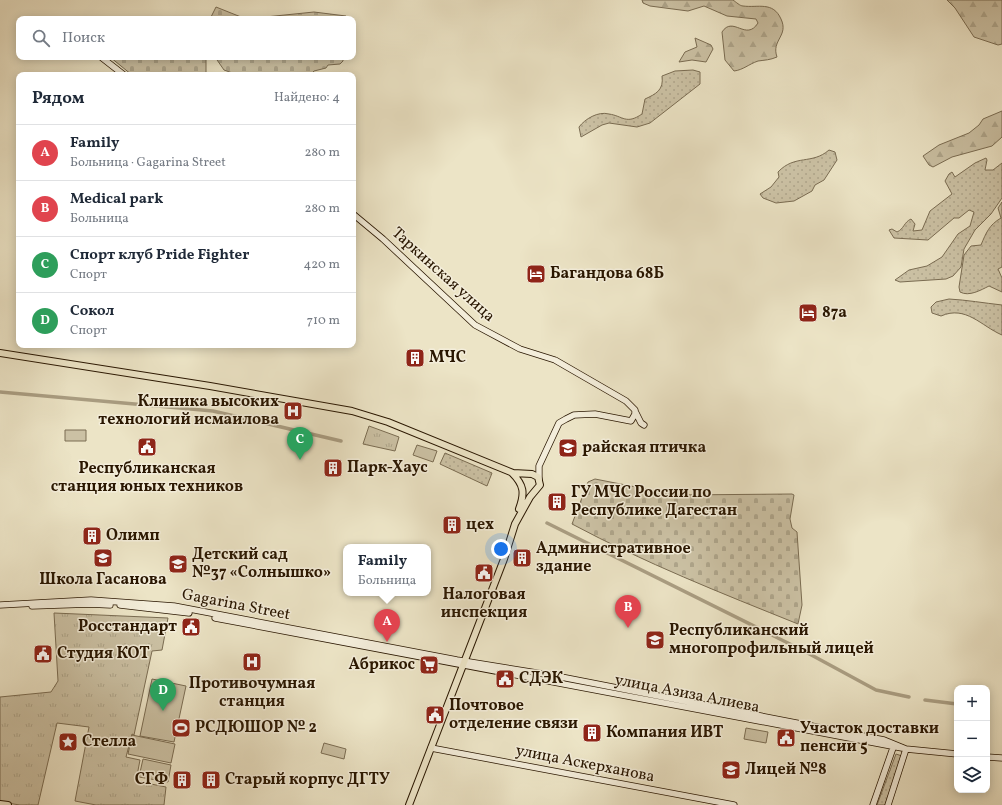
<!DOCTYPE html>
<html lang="ru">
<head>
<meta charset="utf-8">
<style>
	body { margin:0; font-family:Vollkorn,serif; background:#f2f2f3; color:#1f2937 }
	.controls { position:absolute; right:12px; bottom:12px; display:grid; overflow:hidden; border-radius:8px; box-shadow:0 2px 10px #0003 }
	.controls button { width:36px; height:36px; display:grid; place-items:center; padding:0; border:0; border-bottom:1px solid #e0e1e3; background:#fff; color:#1f2937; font:20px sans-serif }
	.you { position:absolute; left:501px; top:549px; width:14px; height:14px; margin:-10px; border:3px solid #fff; border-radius:50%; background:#1a73e8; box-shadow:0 0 0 6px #1a73e833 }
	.badge { display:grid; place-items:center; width:26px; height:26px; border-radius:50%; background:#ea580c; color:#fff; font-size:13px; font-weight:700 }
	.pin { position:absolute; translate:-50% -33px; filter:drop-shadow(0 1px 2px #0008) }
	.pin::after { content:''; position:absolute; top:21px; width:14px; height:12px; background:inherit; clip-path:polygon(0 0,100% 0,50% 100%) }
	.popup { position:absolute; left:343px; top:544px; width:88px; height:52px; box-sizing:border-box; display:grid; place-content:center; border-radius:8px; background:#fff; filter:drop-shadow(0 1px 3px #0005); font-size:13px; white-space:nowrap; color:#747a83 }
	.popup b { font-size:15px; color:#1f2937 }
	.popup::after { content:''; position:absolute; left:50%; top:100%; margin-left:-8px; border:8px solid transparent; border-top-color:#fff }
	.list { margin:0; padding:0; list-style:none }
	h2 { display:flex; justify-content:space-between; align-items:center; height:52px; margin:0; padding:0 16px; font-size:17px }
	h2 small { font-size:13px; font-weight:400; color:#747a83 }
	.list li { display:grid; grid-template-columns:26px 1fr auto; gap:12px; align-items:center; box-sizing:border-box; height:56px; padding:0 16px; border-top:1px solid #e0e1e3 }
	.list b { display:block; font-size:15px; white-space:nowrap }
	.list p { margin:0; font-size:13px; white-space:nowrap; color:#747a83 }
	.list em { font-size:13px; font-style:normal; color:#747a83 }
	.icon { flex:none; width:22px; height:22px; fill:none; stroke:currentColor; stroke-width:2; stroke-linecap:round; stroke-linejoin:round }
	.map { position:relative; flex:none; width:1002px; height:805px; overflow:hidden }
	.search { position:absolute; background:#fff; box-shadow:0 2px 10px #0003; left:16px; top:16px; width:340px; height:44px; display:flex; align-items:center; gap:10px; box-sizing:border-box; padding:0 14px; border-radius:8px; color:#747a83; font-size:15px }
	.panel { position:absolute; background:#fff; box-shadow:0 2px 10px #0003; left:16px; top:72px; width:340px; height:276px; border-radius:8px }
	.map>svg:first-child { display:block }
	.grass { fill:url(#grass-dots); stroke:#7a6c52 }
	.forest { fill:url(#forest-firs); stroke:#7a6c52 }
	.cemetery { fill:url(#cemetery-stones); stroke:#7a6c52 }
	.park { fill:url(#park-tufts); stroke:#7a6c52 }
	.pitch { fill:#cbc1a4; stroke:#7a6c52 }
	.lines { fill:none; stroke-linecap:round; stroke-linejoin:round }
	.canal { stroke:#aa9e83; stroke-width:3.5 }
	.secondary-casing { stroke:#291600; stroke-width:7 }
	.primary-casing { stroke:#291600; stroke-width:8 }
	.secondary { stroke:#f3edda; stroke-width:5.5 }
	.primary { stroke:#ece4c6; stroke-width:6 }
	.labels { text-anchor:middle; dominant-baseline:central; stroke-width:3; stroke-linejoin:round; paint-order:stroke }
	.poi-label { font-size:16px; font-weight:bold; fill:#291600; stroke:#f3edda; text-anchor:start }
	.street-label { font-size:16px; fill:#291600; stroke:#f3edda }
</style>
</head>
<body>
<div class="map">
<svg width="1002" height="805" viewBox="0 0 1002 805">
	<defs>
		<pattern id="grass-dots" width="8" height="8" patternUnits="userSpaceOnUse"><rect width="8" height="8" fill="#cbc1a4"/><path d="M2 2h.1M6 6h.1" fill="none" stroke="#aea58b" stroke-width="1.8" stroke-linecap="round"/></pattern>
		<pattern id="forest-firs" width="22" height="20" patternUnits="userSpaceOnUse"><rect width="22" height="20" fill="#cbc1a4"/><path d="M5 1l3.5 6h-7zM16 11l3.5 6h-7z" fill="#aea58b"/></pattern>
		<pattern id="cemetery-stones" width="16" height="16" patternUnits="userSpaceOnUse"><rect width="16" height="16" fill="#cbc1a4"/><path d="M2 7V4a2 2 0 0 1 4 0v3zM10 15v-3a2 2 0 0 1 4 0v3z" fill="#aea58b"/></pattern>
		<pattern id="park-tufts" width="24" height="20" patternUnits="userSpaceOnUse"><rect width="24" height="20" fill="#cbc1a4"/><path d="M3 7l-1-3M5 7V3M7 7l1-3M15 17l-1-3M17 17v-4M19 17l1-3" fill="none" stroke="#aea58b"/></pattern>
	</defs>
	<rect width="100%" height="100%" fill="#ece4c6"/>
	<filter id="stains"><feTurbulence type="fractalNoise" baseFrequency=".005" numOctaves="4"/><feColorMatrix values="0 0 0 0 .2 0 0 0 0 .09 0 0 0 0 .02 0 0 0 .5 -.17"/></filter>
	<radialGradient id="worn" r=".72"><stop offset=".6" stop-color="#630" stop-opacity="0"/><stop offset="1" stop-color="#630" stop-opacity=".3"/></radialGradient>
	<!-- grass -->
	<path class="grass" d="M693 70 700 72V84L650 123 637 127 609 123 602 125 581 137 579 127C585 119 598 111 609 114 623 116 626 125 642 114L645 99C656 94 664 90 662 76L675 71Z
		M829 150 835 152 837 160 824 180 815 185 812 191 794 201 776 203 763 198 760 194 771 187 779 177 778 172C795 154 812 165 829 150Z
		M986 158 987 160 985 170H993L1002 163V198L991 214 975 230 964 249 961 267 953 276 946 279 900 282 895 280 909 270 927 266 942 257 958 234 970 226 974 212 969 210 959 218H954L928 240 894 238 889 230 892 229 897 232C904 229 904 222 911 219L915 224 913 231 922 230 930 211 952 194 945 181 949 174 952 172 955 177 975 163Z
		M1002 202V267L998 269 1002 278V292L989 286C981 290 969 297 960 292L959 287 964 255 971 246 981 245C986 233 989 225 1001 218L998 208Z
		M949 299C967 300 984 303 1002 305V335C981 326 966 305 941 316L932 313 931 307 936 302Z
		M445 453 492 473 487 486 440 464Z
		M896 754 902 756 885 805H877Z"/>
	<!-- forest -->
	<path class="forest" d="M642 0H733C736 2 740 6 743 6 758 8 773 1 781 19 789 36 771 40 777 57 770 60 765 60 758 61 749 64 743 70 734 71L725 60 722 32C733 15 746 42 758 23L756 19 727 16 704 6 688 11 650 6 643 3Z
		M947 0H1002V44L998 45 974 37 955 8Z
		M695 38 711 45 713 49 706 62 692 60 679 62 685 52 697 47Z
		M1002 111V137L992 146 952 157 933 167 929 165 923 156 939 145 969 133 979 125 983 119Z"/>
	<!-- cemetery -->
	<path class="cemetery" d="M216 7 246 19 314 12 346 16V19H210Z
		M110 57H206V75H132Z
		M215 57H343V61L340 64 328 65 326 68 314 71 310 75H238L224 70Z
		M595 479 677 495 792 494 794 495 790 519 792 528 797 532 802 605 798 624C721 593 645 563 572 524L588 482Z"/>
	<!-- park -->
	<path class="park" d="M369 426 399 437 395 451 363 444Z
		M54 613 168 618 162 650 152 651 134 735 132 734 126 757 140 760 136 781 166 787 164 805H96L75 801 89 727 57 723 38 805H20L0 802V697L51 692 58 681Z"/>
	<!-- pitch -->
	<path class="pitch" d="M65 430H86V441H65Z
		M417 445 437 451 433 462 413 455Z
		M152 679 186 686 174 742 140 736Z
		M746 728 768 732 766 743 744 739Z
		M132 735 175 744 171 763 128 754Z
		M324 743 346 749 344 759 321 753Z
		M143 759 171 765 168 782 139 777Z"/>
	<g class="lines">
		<!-- canal -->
		<path class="canal" d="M0 392 213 411 341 441
			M547 523 804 651 876 690 909 697
			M925 700 957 704"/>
		<!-- secondary casing -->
		<g class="secondary-casing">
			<path id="secondary" d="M101 57 124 75
				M353 214 383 239 475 325 520 349 555 360 626 401 635 410V414L631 421 595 414 574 415 566 419 559 423 539 466V480
				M635 411 641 423 644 425
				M0 605 91 600 174 606 457 660 556 676 884 740 906 749 957 754
				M120 605 189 613
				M32 606 90 604 110 605
				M215 618 902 748
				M431 748 734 805
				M987 757 1002 758
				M873 805 894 745
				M888 805 906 749"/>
		</g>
		<!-- primary casing -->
		<g class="primary-casing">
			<path id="primary" d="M0 353 210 386 352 411 388 422 513 473 532 474 538 477 540 485 530 497 515 524 504 559 409 805
				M512 473C524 485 525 493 519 509
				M0 804 8 805"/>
		</g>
		<!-- secondary -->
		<use href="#secondary" class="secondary"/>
		<!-- primary -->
		<use href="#primary" class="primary"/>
	</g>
	<!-- icons -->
	<defs>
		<g id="hotel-square" transform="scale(1)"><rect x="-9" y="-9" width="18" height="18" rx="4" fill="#8f2418" stroke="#f3edda"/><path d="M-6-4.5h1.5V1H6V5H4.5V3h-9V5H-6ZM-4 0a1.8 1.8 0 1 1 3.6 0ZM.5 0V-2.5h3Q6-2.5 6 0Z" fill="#fff"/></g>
		<g id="building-square" transform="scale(1)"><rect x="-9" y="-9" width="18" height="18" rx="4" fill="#8f2418" stroke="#f3edda"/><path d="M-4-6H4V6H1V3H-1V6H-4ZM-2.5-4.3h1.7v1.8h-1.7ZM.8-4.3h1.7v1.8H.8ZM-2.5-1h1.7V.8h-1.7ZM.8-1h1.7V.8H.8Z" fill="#fff"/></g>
		<g id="hospital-square" transform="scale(1)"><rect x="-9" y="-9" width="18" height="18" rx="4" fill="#8f2418" stroke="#f3edda"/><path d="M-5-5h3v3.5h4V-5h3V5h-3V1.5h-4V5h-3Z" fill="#fff"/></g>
		<g id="civic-square" transform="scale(1)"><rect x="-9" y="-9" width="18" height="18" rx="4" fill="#8f2418" stroke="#f3edda"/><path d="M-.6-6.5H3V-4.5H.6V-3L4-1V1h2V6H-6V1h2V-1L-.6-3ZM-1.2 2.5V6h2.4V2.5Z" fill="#fff"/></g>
		<g id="school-square" transform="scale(1)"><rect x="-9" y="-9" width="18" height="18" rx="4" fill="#8f2418" stroke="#f3edda"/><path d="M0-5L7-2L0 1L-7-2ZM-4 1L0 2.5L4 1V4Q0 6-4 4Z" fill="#fff"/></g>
		<g id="university-square" transform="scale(1)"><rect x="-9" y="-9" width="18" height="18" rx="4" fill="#8f2418" stroke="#f3edda"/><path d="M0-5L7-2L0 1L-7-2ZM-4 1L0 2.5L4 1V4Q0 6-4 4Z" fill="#fff"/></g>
		<g id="supermarket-square" transform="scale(1)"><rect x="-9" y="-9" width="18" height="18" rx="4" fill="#8f2418" stroke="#f3edda"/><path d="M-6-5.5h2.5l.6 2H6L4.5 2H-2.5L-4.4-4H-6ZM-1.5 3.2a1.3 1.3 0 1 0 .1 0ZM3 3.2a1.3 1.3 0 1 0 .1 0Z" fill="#fff"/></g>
		<g id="stadium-square" transform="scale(1)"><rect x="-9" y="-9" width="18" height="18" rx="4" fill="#8f2418" stroke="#f3edda"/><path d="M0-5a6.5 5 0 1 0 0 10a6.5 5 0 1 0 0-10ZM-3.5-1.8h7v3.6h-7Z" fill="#fff"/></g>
		<g id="sight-square" transform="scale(1)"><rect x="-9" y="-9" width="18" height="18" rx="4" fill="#8f2418" stroke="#f3edda"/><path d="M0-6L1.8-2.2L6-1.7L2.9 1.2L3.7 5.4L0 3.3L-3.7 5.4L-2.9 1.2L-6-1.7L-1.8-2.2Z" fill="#fff"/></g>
	</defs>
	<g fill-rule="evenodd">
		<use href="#hotel-square" x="536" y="274"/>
		<use href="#hotel-square" x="808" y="313"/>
		<use href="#building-square" x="415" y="358"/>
		<use href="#hospital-square" x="293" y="411"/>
		<use href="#civic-square" x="147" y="447"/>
		<use href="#school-square" x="568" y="448"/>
		<use href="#building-square" x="333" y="468"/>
		<use href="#building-square" x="557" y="502"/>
		<use href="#building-square" x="452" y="525"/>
		<use href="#building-square" x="92" y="536"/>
		<use href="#school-square" x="103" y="558"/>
		<use href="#building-square" x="522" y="558"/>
		<use href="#school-square" x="178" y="564"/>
		<use href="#civic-square" x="484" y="573"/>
		<use href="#civic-square" x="191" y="627"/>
		<use href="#university-square" x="655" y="640"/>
		<use href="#civic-square" x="43" y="654"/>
		<use href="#hospital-square" x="252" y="662"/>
		<use href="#supermarket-square" x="429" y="665"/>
		<use href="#civic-square" x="505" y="679"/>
		<use href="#civic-square" x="435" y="715"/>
		<use href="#stadium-square" x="181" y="728"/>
		<use href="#building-square" x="592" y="733"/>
		<use href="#civic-square" x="786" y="738"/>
		<use href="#sight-square" x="68" y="742"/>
		<use href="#school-square" x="731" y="770"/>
		<use href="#building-square" x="182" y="780"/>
		<use href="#building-square" x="211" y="780"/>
	</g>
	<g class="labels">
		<!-- poi labels -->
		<g class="poi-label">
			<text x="550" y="274">Багандова 68Б</text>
			<text x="822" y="313">87а</text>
			<text x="429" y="358">МЧС</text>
			<text x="279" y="402" text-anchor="end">Клиника высоких<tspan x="279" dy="18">технологий исмаилова</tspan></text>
			<text x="582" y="448">райская птичка</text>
			<text x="347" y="468">Парк-Хаус</text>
			<text x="147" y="469" text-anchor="middle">Республиканская<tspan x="147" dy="18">станция юных техников</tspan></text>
			<text x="571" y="493">ГУ МЧС России по<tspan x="571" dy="18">Республике Дагестан</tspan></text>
			<text x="466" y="525">цех</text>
			<text x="106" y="536">Олимп</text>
			<text x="536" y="549">Административное<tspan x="536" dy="18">здание</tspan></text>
			<text x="192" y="555">Детский сад<tspan x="192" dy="18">№37 «Солнышко»</tspan></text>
			<text x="103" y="580" text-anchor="middle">Школа Гасанова</text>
			<text x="484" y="595" text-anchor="middle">Налоговая<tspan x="484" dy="18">инспекция</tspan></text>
			<text x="177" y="627" text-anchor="end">Росстандарт</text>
			<text x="669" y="631">Республиканский<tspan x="669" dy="18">многопрофильный лицей</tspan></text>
			<text x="57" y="654">Студия КОТ</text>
			<text x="415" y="665" text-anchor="end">Абрикос</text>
			<text x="519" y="679">СДЭК</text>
			<text x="252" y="684" text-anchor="middle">Противочумная<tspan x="252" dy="18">станция</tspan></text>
			<text x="449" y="706">Почтовое<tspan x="449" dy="18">отделение связи</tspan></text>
			<text x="195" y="728">РСДЮШОР № 2</text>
			<text x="800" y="729">Участок доставки<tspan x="800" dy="18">пенсии 5</tspan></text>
			<text x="606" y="733">Компания ИВТ</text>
			<text x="82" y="742">Стелла</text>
			<text x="745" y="770">Лицей №8</text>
			<text x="168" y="780" text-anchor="end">СГФ</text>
			<text x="225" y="780">Старый корпус ДГТУ</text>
		</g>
		<!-- street labels -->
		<g class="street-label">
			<text transform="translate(443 275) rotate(42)">Таркинская улица</text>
			<text transform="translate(236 605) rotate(11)">Gagarina Street</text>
			<text transform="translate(687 694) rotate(11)">улица Азиза Алиева</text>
			<text transform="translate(585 764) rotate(11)">улица Аскерханова</text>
		</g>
	</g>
	<rect width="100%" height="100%" filter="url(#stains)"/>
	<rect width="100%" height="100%" fill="url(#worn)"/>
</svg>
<div class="controls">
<button>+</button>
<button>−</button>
<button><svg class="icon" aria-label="layers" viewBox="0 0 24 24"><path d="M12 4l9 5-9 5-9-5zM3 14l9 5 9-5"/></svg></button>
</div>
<div class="you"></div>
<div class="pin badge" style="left:387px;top:642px;background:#e0444e">A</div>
<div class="popup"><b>Family</b>Больница</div>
<div class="pin badge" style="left:628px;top:628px;background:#e0444e">B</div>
<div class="pin badge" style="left:300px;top:460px;background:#2e9e5b">C</div>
<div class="pin badge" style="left:163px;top:711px;background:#2e9e5b">D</div>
<div class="search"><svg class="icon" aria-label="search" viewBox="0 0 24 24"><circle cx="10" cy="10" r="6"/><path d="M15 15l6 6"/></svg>Поиск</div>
<section class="panel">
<h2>Рядом<small>Найдено: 4</small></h2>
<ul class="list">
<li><span class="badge" style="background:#e0444e">A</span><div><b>Family</b><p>Больница · Gagarina Street</p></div><em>280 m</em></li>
<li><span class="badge" style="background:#e0444e">B</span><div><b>Medical park</b><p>Больница</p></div><em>280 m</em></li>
<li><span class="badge" style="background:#2e9e5b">C</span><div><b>Спорт клуб Pride Fighter</b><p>Спорт</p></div><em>420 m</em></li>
<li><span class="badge" style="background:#2e9e5b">D</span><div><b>Сокол</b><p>Спорт</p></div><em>710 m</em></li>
</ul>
</section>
</div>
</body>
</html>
